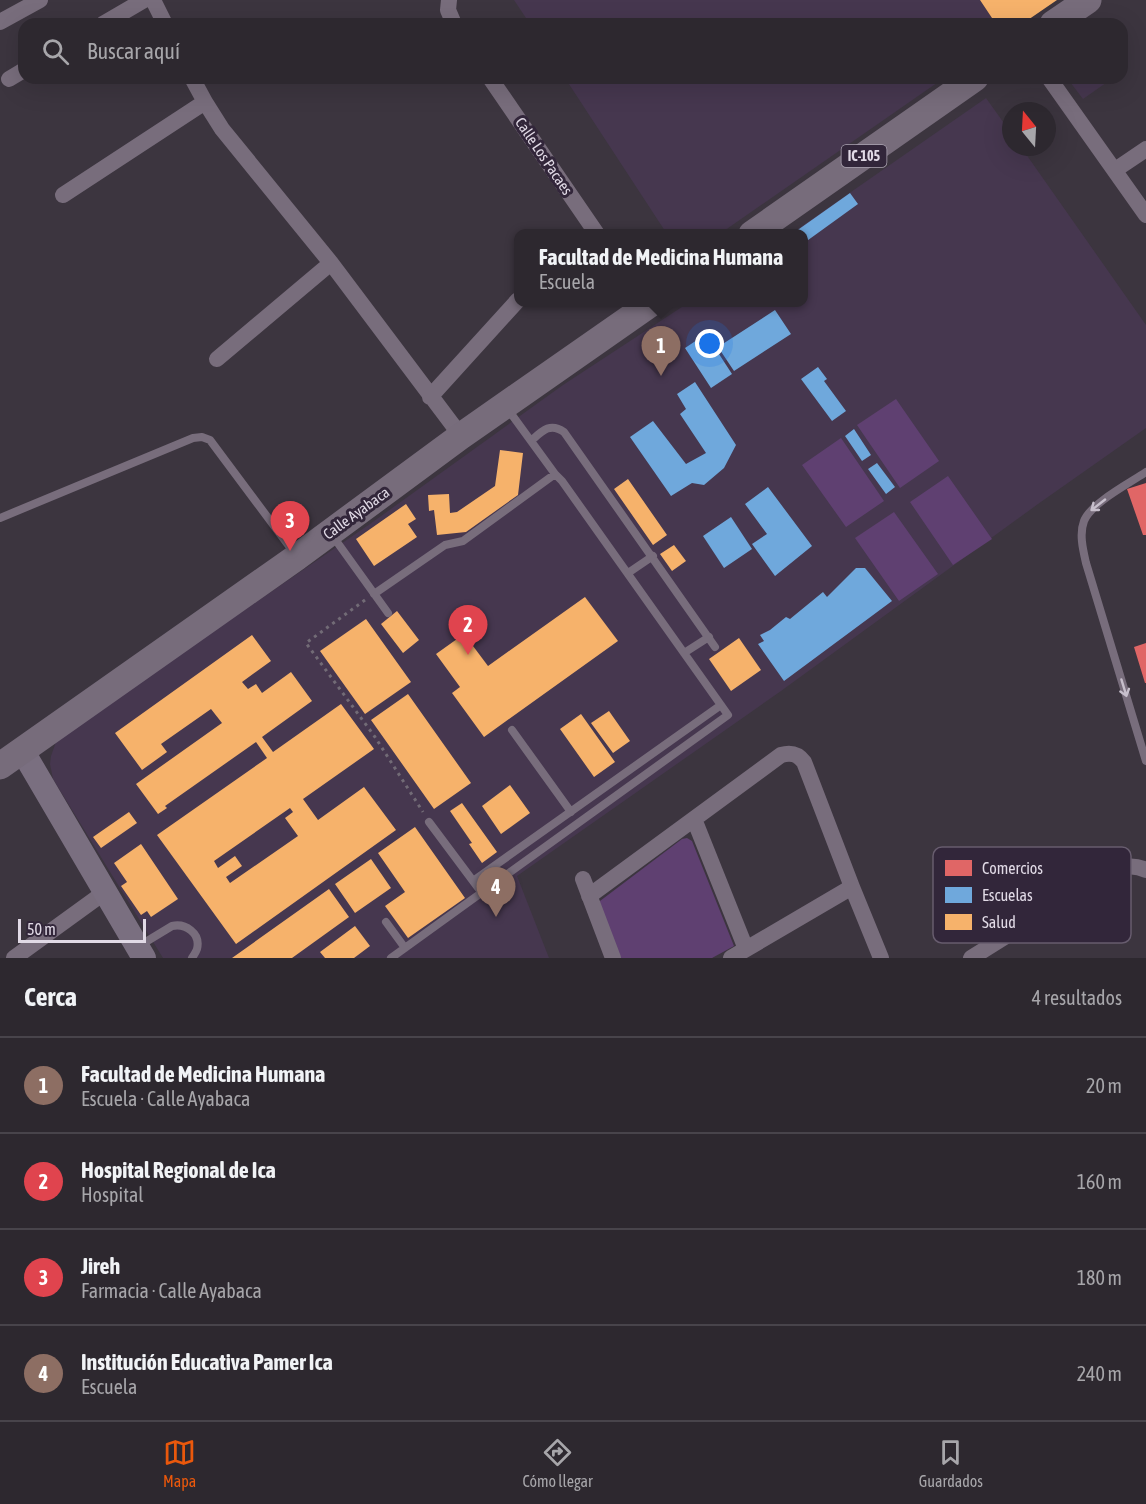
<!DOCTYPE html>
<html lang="es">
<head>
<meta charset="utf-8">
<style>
	body { margin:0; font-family:"Asap Condensed",sans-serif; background:#39343b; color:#f1f3f6 }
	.compass { position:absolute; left:1002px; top:102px; width:54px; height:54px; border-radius:50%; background:#2d282f; box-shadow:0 6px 24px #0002; rotate:342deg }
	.scale { position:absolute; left:18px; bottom:15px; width:128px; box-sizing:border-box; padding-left:6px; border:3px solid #e1dae6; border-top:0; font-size:16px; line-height:21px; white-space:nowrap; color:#e1dae6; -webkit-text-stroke:4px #32263a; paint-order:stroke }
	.you { position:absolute; left:710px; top:344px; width:21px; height:21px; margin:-15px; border:4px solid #fff; border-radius:50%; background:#1a73e8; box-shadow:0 0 0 9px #1a73e833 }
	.badge { display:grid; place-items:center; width:39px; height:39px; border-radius:50%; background:#ea580c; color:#fff; font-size:20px; font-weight:700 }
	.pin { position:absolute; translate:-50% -50px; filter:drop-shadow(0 2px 3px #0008) }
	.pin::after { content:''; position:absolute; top:32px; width:21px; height:18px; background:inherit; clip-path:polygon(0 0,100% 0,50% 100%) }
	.popup { position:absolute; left:514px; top:229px; width:294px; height:78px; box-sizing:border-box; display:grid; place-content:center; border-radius:12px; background:#2d282f; filter:drop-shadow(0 2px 4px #0005); font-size:20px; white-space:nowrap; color:#a7a6aa }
	.popup b { font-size:22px; color:#f1f3f6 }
	.popup::after { content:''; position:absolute; left:50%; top:100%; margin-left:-12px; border:12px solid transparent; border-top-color:#2d282f }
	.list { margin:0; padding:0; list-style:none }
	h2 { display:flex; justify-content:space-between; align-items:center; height:78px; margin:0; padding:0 24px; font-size:26px }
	h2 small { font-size:20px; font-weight:400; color:#a7a6aa }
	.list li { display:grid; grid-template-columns:39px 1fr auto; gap:18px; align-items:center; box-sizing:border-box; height:96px; padding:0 24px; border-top:2px solid #48444b }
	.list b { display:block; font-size:22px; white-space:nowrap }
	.list p { margin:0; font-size:20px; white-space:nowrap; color:#a7a6aa }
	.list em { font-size:20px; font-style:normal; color:#a7a6aa }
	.icon { flex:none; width:33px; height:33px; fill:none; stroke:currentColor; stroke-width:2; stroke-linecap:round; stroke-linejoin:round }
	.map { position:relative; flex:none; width:1146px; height:958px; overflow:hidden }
	.search { position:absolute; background:#2d282f; box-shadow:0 6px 24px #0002; left:18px; right:18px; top:18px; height:66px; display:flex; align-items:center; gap:15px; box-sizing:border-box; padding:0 21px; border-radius:18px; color:#a7a6aa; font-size:22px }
	.sheet { height:462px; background:#2d282f }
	nav { display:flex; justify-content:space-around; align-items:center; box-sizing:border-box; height:84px; border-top:2px solid #48444b; background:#2d282f; font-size:16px; color:#a7a6aa }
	nav a { display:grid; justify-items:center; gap:3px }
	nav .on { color:#ea580c }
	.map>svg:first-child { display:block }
	.built { fill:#46374f }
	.green { fill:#5f4071 }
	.shops { fill:#e06666 }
	.schools { fill:#6fa8dc }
	.health { fill:#f6b26b; fill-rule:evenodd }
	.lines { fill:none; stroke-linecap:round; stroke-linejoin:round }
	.path { stroke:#726b76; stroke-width:3; stroke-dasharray:3 4.5; stroke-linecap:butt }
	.lane { stroke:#786d7c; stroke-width:8 }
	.street { stroke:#786d7c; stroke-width:16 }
	.secondary { stroke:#7a6f80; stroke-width:24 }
	.primary { stroke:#776c7b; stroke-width:27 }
	.oneway { stroke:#c7bfcc }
	.labels { text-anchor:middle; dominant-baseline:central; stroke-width:6; stroke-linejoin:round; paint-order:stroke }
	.shield { fill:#32263a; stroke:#aca4b2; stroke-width:1.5 }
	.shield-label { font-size:14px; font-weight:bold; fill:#e1dae6 }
	.street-label { font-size:15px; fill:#e1dae6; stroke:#32263a }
	.key { fill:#32263a; stroke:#675c6e; stroke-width:1.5 }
	.key-label { font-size:16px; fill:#e1dae6 }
</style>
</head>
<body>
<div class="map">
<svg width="1146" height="958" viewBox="0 0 1146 958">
	<rect width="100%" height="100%" fill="#3c353f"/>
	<!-- built -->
	<path class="built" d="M514 0H980L996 24H530Z
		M565 78H944L721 233 667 234Z
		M1067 78H1113L1083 99Z
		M986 98 1011 133V147H1021L1146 325V428L1038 504 781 691 517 876 549 958H163L53 779 50 764 51 756 56 742 62 735 370 524 563 385 688 303 804 302V234L792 233Z"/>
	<!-- green -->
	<path class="green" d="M896 399 939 461 900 488 857 425Z
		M841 438 884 501 846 527 802 465Z
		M948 476 992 539 953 565 910 502Z
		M894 512 938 574 899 601 855 538Z
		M687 838 692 841 734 946 712 958H617L596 904 682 839Z"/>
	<!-- shops -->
	<path class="shops" d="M1146 483V535H1143L1127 489Z
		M1146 643V683H1145L1134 647Z"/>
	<!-- schools -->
	<path class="schools" d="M850 193 858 204 804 243V234H792Z
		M775 310 791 334 734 371 718 347Z
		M706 334 732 374 711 388 685 348Z
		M818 367 827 379 824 381 846 411 832 421 801 379Z
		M695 382 736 445 724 468 704 485 692 483 671 496 630 437 653 421 686 464 706 453 680 414 686 409 677 394Z
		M854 429 871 455 862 461 845 436Z
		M877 463 895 487 886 494 868 469Z
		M768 487 812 546 775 576 752 544 767 534 745 504Z
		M731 517 752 549 724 568 703 536Z
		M856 568H865L892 601 784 681 758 644 764 641 760 635 770 630 786 617 790 619 823 592 827 597Z"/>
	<!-- health -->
	<path class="health" d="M980 0H1057L1022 24H996Z
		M500 450 523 453 518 495 466 532 437 535 434 510 429 511 428 495 449 494 450 513 457 512 495 486Z
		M628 479 667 535 653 545 614 489Z
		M406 504 416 519 408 524 417 537 374 566 356 539Z
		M674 545 686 561 672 571 660 554Z
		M585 597 618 641 484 737 452 693 460 687 436 654 464 634 488 666Z
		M397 611 419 640 403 653 381 624Z
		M366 619 411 682 365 714 320 651Z
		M252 635 271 661 242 682 248 689 256 684 262 693 291 672 312 701 262 737 273 752 341 704 374 749 303 799 318 820 364 787 396 830 236 944 157 835 267 758 256 742 165 806 167 808 158 814 136 784 222 723 211 709 161 744 167 752 142 770 115 733ZM290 808 293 812 285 818 298 836 230 883 226 877 242 866 235 856 218 868 214 861Z
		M739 638 761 670 731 691 709 659Z
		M408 694 471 783 434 809 371 720Z
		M609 711 630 741 613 753 591 723Z
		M581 714 615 762 594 777 560 729Z
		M510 785 530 813 501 834 482 806Z
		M462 803 497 852 482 863 469 844 472 843 450 811Z
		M129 812 137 823 101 848 93 837Z
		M415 827 465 898 408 938 385 906 405 892 378 853Z
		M141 844 178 899 151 917 147 911 141 915 121 886 127 882 114 863Z
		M371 859 391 888 355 913 335 884Z
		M329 889 349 917 292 958H232Z
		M355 926 370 946 354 958H325L320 952Z"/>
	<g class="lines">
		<!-- path -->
		<path class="path" d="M365 600 306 643 375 737 423 812"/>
		<!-- lane -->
		<path class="lane" d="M531 441C542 431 550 422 564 432L715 647
			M1146 472C1130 483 1091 503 1084 521 1079 534 1083 550 1086 563L1146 761
			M0 518 193 438 202 437 210 440 295 554
			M332 535 388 613
			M628 573 653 556
			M374 594 445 545 463 541 555 474
			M684 653 709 637
			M512 730 571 812
			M429 822 482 893
			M473 881 721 705
			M386 922 405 948
			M139 946 172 926C185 923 201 933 197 949 196 952 194 955 192 958
			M391 958 728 715 562 481 555 474 507 408"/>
		<!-- street -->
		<path class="street" d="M153 0 165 24
			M449 0 448 10 454 24
			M0 22 40 0
			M103 24 144 0
			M192 78 205 102 222 129 331 263 461 436
			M490 78 597 234
			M1049 78 1146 215
			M9 79 24 70
			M1115 170 1146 149
			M63 195 205 102
			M217 359 331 263
			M430 397 518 300
			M694 819 746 949
			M583 879 613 958
			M589 896 781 755C791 752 798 754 804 762L852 887 881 958
			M14 958 105 892
			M731 958 852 887
			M971 958 1102 876C1118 869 1129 862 1146 870"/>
		<!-- secondary -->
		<path class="secondary" d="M22 750 144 958"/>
		<!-- primary -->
		<path class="primary" d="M1053 24 1088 0
			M752 234 975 78
			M0 766 297 557 461 436 653 302"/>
	</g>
	<!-- one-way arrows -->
	<defs><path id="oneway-shaft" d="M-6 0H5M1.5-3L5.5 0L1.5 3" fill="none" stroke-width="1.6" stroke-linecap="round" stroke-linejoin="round" transform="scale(1.5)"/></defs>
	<g class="oneway">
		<use href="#oneway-shaft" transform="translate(1098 505) rotate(142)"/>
		<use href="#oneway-shaft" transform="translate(1124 688) rotate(73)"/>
	</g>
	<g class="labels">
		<!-- shield labels -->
		<rect class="shield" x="841.5" y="145" width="45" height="22" rx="4.5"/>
		<g class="shield-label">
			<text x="864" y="156">IC-105</text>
		</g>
		<!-- street labels -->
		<g class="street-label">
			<text transform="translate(544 156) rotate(56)">Calle Los Pacaes</text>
			<text transform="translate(356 513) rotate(-36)">Calle Ayabaca</text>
		</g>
	</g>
	<!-- legend -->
	<rect x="933" y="847" width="198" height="96" rx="9" class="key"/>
	<rect x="945" y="860" width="27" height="16" fill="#e06666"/>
	<rect x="945" y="887" width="27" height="16" fill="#6fa8dc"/>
	<rect x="945" y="914" width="27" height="16" fill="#f6b26b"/>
	<g class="key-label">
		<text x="982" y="874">Comercios</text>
		<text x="982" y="901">Escuelas</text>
		<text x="982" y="928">Salud</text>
	</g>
</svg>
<svg class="compass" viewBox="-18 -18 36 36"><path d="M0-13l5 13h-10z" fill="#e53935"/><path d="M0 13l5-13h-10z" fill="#a7a6aa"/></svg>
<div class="scale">50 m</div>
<div class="you"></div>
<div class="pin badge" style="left:661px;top:376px;background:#8d6e63">1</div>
<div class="popup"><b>Facultad de Medicina Humana</b>Escuela</div>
<div class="pin badge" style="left:468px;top:655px;background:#e0444e">2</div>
<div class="pin badge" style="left:290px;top:551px;background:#e0444e">3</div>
<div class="pin badge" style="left:496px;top:917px;background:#8d6e63">4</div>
<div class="search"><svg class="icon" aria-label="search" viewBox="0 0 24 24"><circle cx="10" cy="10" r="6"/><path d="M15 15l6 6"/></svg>Buscar aquí</div>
</div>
<section class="sheet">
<h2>Cerca<small>4 resultados</small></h2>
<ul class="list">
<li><span class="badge" style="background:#8d6e63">1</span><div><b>Facultad de Medicina Humana</b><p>Escuela · Calle Ayabaca</p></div><em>20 m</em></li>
<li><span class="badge" style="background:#e0444e">2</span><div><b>Hospital Regional de Ica</b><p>Hospital</p></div><em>160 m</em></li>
<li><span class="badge" style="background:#e0444e">3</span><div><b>Jireh</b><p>Farmacia · Calle Ayabaca</p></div><em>180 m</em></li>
<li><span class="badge" style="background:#8d6e63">4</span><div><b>Institución Educativa Pamer Ica</b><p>Escuela</p></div><em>240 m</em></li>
</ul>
</section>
<nav>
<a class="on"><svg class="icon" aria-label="map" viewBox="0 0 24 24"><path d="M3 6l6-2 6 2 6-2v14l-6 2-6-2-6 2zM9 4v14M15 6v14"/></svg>Mapa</a>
<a><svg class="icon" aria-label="directions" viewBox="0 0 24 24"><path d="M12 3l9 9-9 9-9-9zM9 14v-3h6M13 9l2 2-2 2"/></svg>Cómo llegar</a>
<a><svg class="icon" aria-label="saved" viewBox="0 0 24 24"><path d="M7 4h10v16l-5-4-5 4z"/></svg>Guardados</a>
</nav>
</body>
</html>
